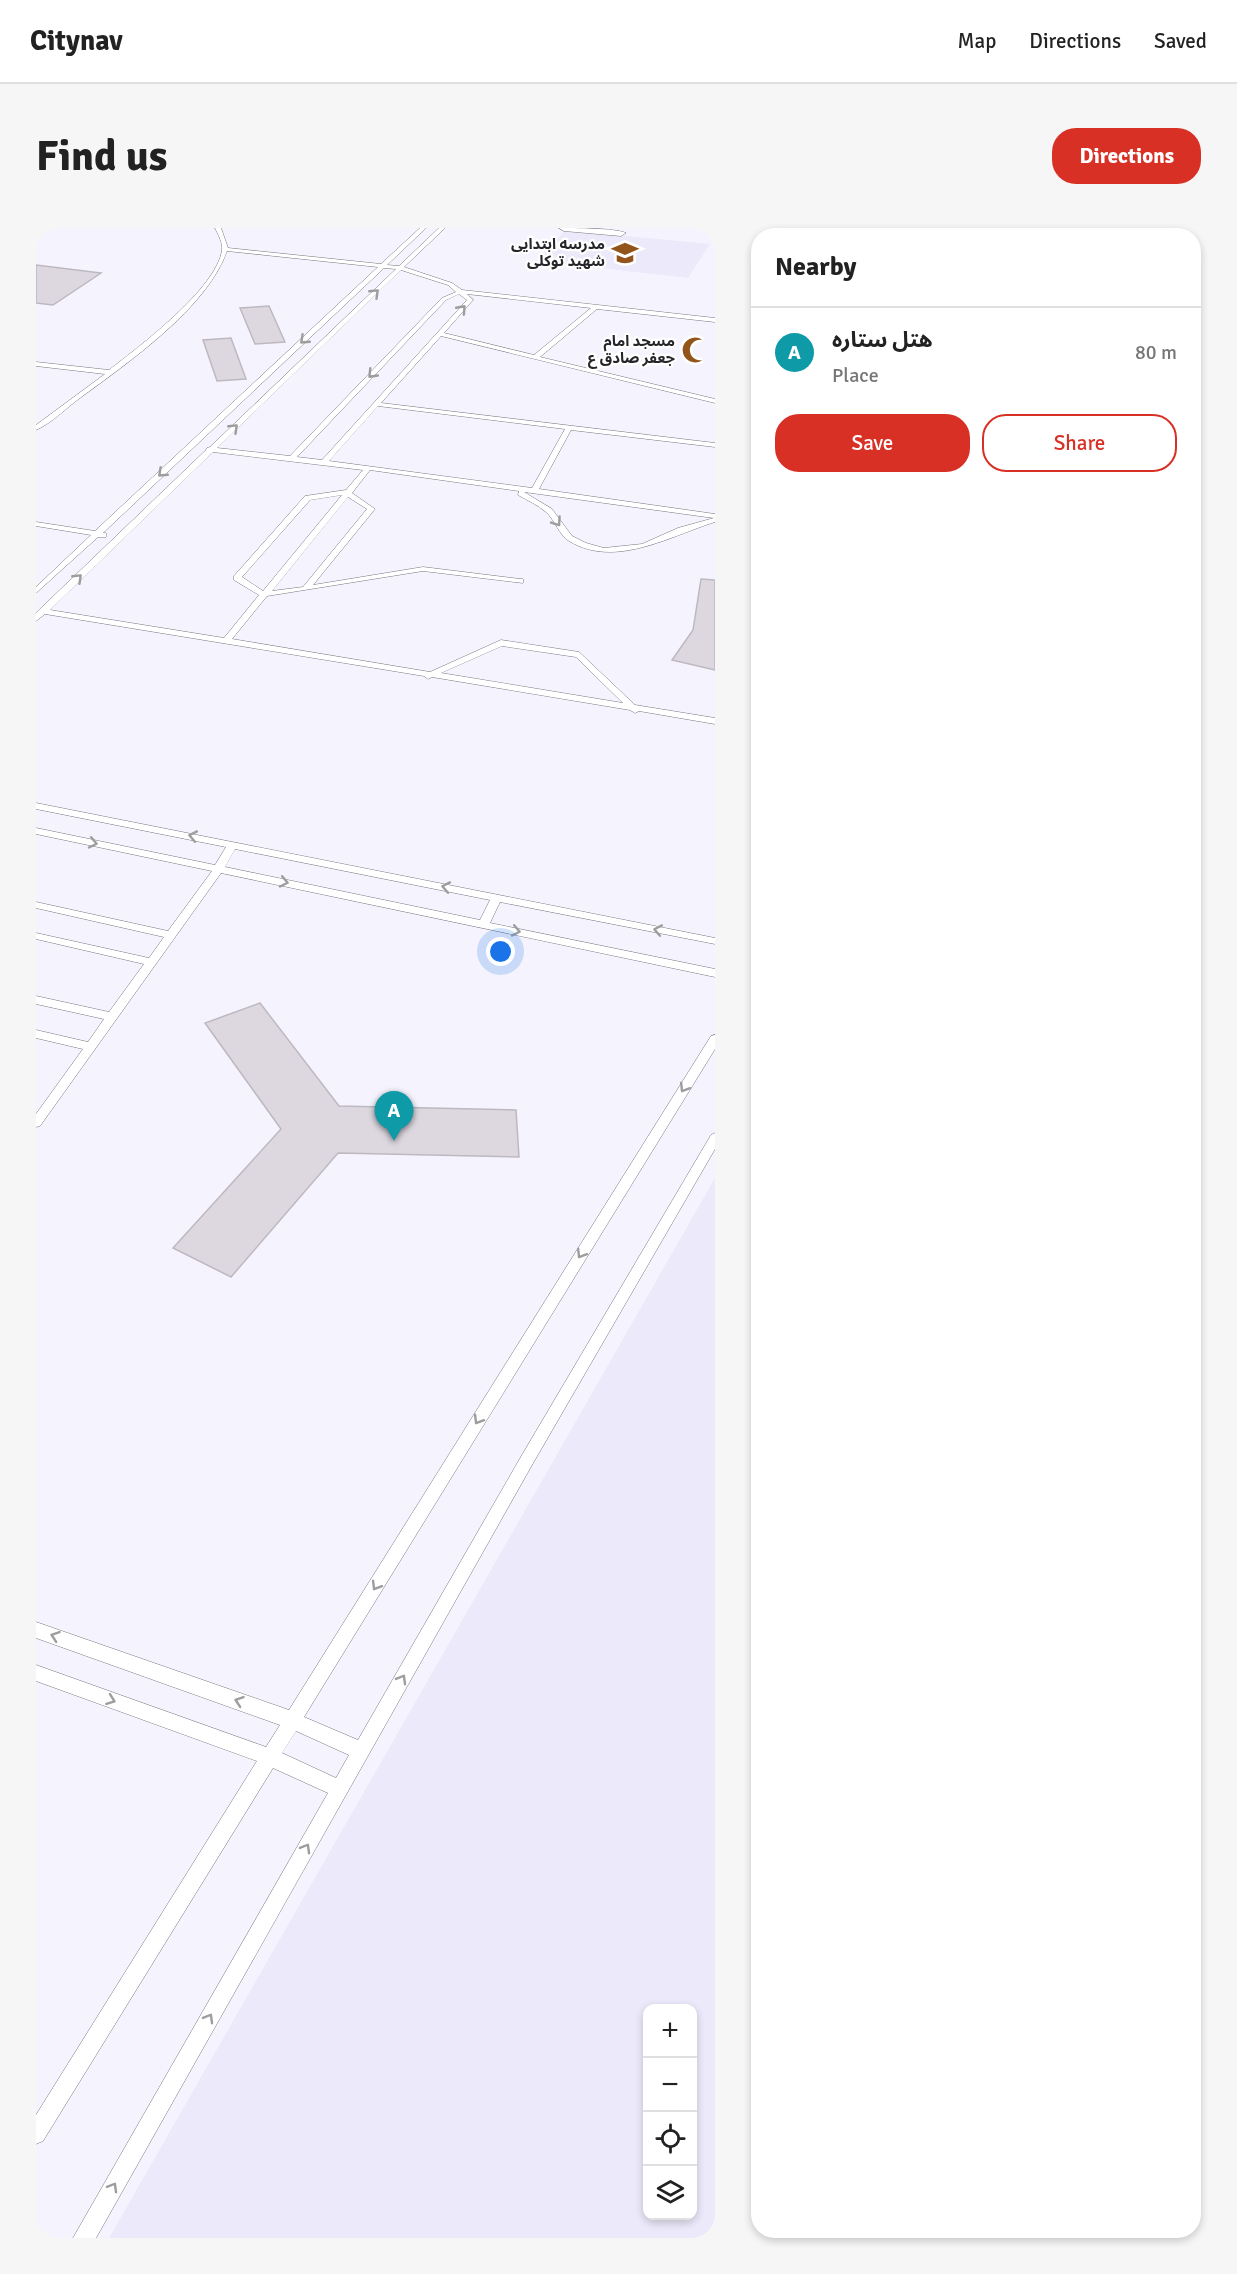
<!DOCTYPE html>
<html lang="en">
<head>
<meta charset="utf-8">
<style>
	body { margin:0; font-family:Signika,"Noto Sans Arabic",sans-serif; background:#f6f6f6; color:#222 }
	.controls { position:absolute; right:18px; bottom:18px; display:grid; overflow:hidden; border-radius:12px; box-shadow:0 3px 9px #0003 }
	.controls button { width:54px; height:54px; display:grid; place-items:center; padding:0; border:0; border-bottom:2px solid #e0e0e0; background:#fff; color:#222; font:30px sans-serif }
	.you { position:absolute; left:465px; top:724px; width:21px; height:21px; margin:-15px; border:4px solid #fff; border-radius:50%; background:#1a73e8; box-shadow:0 0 0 9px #1a73e833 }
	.badge { display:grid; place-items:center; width:39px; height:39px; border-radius:50%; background:#d93025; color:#fff; font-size:20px; font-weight:700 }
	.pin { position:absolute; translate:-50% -50px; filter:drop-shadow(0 2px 3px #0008) }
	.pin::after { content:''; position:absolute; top:32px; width:21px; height:18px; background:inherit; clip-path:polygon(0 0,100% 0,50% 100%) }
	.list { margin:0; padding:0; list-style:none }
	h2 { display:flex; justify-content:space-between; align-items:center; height:78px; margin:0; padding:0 24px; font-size:26px }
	h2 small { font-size:20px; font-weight:400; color:#767676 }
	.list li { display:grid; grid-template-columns:39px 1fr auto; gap:18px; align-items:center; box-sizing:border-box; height:90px; padding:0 24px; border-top:2px solid #e0e0e0 }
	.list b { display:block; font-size:22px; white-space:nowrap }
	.list p { margin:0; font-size:20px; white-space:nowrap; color:#767676 }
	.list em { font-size:20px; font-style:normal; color:#767676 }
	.actions { display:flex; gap:12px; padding:18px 24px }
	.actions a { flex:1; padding:14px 0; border:2px solid #d93025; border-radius:24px; text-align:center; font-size:21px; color:#d93025 }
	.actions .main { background:#d93025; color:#fff }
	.icon { flex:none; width:33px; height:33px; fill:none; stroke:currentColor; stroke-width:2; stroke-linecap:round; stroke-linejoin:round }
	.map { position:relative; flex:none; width:679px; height:2010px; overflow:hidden; border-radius:24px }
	header { display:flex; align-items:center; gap:36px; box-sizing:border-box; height:84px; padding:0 30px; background:#fff; border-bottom:2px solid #e0e0e0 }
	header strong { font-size:28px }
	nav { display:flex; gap:33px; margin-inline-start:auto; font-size:21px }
	.intro { display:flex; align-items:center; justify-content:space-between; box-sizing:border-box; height:144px; padding:0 36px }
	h1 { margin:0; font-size:42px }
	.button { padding:15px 27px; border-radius:24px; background:#d93025; color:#fff; font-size:21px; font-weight:700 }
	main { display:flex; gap:36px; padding:0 36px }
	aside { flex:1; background:#fff; border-radius:24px; box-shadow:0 3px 9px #0003 }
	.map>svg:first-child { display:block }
	.built { fill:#ebe9fa; fill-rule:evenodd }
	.building { fill:#ddd7df; stroke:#beb8c0; stroke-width:1.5 }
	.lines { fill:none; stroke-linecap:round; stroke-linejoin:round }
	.lane-casing { stroke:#77767e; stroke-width:1 }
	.street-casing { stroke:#77767e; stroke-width:1 }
	.lane { fill:#fff; fill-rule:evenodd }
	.street { fill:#fff; fill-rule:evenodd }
	.oneway { stroke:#9d9d9f }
	.labels { text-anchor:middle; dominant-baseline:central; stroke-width:4.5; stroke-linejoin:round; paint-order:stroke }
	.far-poi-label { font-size:15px; font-weight:bold; fill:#262529; stroke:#fff; text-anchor:end }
</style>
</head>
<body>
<header>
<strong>Citynav</strong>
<nav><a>Map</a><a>Directions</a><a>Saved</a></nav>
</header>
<div class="intro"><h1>Find us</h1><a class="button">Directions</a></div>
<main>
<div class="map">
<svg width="679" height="2010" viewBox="0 0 679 2010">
	<rect width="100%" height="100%" fill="#f5f4fe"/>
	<!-- built -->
	<path class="built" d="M529 2 674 16 652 50 503 33Z
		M679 950V2010H73L97 1968ZM656 1780V1988H612V1780Z"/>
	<!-- building -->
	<path class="building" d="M0 37 65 45 17 77 0 75Z
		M233 78 249 114 219 116 204 80Z
		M195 110 210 151 181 153 167 112Z
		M665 351 679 352V442L636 432 657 402Z
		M224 775 303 878 480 882 483 929 302 925 195 1049 137 1020 245 901 169 795Z"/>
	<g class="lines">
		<!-- lane casing -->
		<g class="lane-casing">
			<path id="lane" d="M179 0H185L192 20 345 36 384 0H390L351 37 363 38 403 0H409L368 39 416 55 426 62 679 90V94L561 81 504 129 679 171V175L405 108 345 175 679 215V219L535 202 503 261 679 286V294C634 308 579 341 533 313 523 307 519 292 510 284 502 277 491 272 482 267L483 263 334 242 316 265 339 281 277 357 387 339 484 351H487V355L387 343 231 368 196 411 394 444 465 412 543 424 599 477 679 490V496L603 483 599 485 594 482 396 449 392 451 388 448 9 386 0 393V385L4 381 170 222 171 220 174 219 360 41 348 40 67 305H70V309H62L0 365V359L55 307 0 298V294L59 303 342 39 191 23C171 80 93 134 44 170 30 180 16 195 0 202V197L69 146 0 138V134L73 142C103 119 181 60 186 22 187 15 182 6 179 0ZM365 42 412 57 420 64 406 70 254 228 181 220ZM423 66 431 72 286 232 261 229 410 72ZM431 66 555 80 498 127 408 105 437 72ZM342 178 529 201 496 260 293 233ZM177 224 327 242 310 262 269 268 198 348V352L223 367 188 410 14 382ZM488 264 678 290 642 300 606 316 568 320 550 315 536 308 516 281ZM306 267 227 363 206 349 274 272ZM312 269 331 281 267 359 236 363ZM466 418 540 429 587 475 405 445Z
				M0 575 679 710V716L464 674 454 695 679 741V749L185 645 4 898 0 899V886L47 821 0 810V802L52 814 68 791 0 776V768L73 784 108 736 0 711V705L113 730 128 709 0 680V674L132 703 176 643 0 606V600L179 637 190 619 0 581ZM199 621 454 672 444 692 189 639Z
				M679 807V821L268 1489 322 1512 486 1227 675 907 679 905V921L496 1237 60 2010H37L292 1565 237 1540 7 1913 0 1916V1887L221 1533 0 1453V1437L230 1519 244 1497 0 1410V1394L253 1482 675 808ZM260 1503 313 1527 300 1550 246 1525Z"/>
		</g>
		<!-- street casing -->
		<g class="street-casing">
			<path id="street" d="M523 0C539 0 578 0 590 5L585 8 528 3Z"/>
		</g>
		<!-- lane -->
		<use href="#lane" class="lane"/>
		<!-- street -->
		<use href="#street" class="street"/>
	</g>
	<!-- one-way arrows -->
	<defs><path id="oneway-chevron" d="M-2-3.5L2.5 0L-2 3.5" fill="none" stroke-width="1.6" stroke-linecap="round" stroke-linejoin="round" transform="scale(1.5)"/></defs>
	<g class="oneway">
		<use href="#oneway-chevron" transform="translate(339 65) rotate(-44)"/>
		<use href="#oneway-chevron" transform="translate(426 81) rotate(-48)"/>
		<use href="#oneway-chevron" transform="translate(268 112) rotate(137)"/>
		<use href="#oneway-chevron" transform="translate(336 146) rotate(134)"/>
		<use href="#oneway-chevron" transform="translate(198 200) rotate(-44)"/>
		<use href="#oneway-chevron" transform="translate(126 245) rotate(137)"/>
		<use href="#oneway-chevron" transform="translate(521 294) rotate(55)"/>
		<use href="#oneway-chevron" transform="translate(42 350) rotate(-44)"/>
		<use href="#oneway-chevron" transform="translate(157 608) rotate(-169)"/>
		<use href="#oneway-chevron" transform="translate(57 615) rotate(12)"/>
		<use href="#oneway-chevron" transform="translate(248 654) rotate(12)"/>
		<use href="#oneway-chevron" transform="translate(410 659) rotate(-169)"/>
		<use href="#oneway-chevron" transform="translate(622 702) rotate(-169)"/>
		<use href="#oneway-chevron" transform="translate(480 703) rotate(12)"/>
		<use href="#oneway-chevron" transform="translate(648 860) rotate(122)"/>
		<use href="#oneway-chevron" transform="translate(545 1026) rotate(122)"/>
		<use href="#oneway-chevron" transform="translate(442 1192) rotate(121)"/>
		<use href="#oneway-chevron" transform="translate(340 1358) rotate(121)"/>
		<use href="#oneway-chevron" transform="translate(19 1408) rotate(-161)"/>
		<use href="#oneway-chevron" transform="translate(366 1451) rotate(-60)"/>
		<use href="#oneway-chevron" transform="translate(75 1472) rotate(20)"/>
		<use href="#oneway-chevron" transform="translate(203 1473) rotate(-161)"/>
		<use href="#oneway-chevron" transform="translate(270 1620) rotate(-60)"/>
		<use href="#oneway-chevron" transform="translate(173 1790) rotate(-60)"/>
		<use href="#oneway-chevron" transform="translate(77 1959) rotate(-60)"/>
	</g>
	<!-- icons -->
	<defs>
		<g id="school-bare" transform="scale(2.07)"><path d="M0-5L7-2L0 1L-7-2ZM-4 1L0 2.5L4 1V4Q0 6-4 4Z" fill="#93541c" stroke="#fff" stroke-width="2.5" paint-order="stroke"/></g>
		<g id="mosque-bare" transform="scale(2.07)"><path d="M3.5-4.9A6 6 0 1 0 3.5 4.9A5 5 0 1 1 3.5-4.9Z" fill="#93541c" stroke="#fff" stroke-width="2.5" paint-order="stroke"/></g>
	</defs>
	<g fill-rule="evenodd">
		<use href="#school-bare" x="589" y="25"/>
		<use href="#mosque-bare" x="659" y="122"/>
	</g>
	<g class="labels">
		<!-- far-poi labels -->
		<g class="far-poi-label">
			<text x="569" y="16">مدرسه ابتدایی<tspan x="569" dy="17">شهید توکلی</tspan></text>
			<text x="639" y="113">مسجد امام<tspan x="639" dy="17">جعفر صادق ع</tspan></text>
		</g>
	</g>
</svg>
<div class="controls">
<button>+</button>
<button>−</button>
<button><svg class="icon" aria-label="locate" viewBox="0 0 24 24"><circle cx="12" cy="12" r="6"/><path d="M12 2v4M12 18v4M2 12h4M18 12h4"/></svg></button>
<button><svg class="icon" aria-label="layers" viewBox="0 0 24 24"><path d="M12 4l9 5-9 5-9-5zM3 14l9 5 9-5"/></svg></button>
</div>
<div class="you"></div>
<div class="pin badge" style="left:358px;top:913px;background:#0f9aa8">A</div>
</div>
<aside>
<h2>Nearby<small></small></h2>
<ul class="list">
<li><span class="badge" style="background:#0f9aa8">A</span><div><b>هتل ستاره</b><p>Place</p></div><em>80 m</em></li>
</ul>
<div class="actions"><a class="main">Save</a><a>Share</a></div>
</aside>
</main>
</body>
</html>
